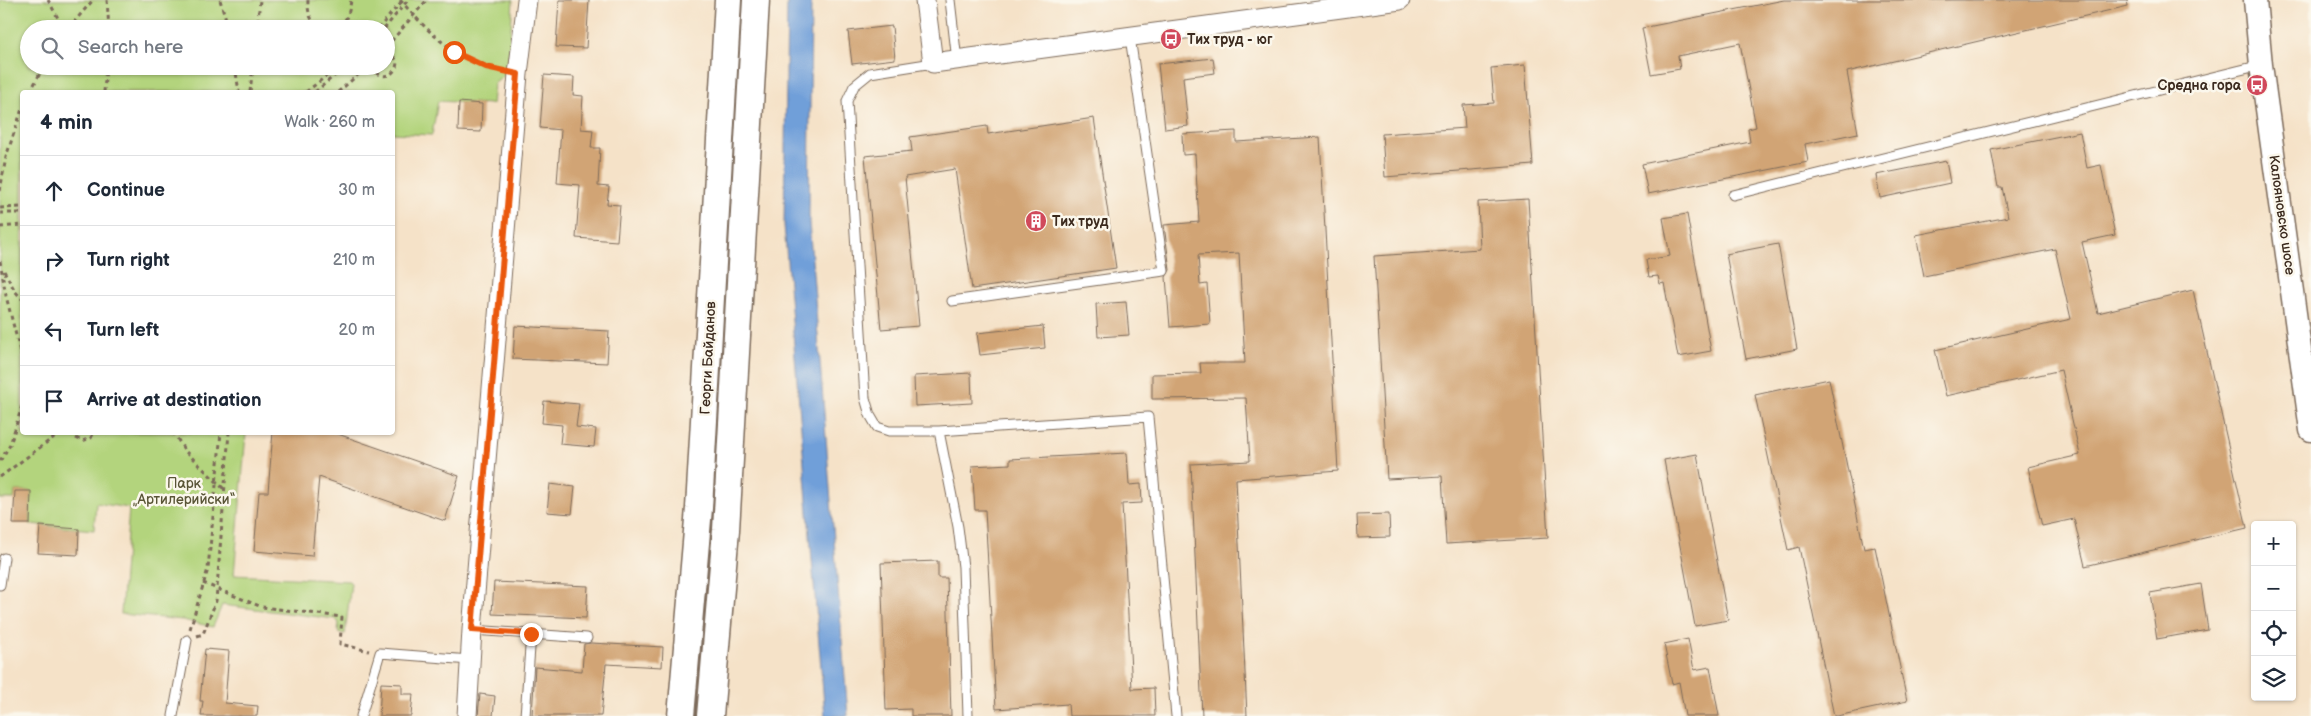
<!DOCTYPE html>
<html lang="en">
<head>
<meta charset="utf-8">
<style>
	body { margin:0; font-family:"Balsamiq Sans",sans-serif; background:#f2f2f3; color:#1f2937 }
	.controls { position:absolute; right:15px; bottom:15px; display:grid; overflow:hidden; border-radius:5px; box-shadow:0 1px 4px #0004 }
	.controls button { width:45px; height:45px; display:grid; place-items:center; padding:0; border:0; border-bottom:1px solid #e0e1e3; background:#fff; color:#1f2937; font:25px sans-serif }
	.stop { position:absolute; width:15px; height:15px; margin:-11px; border:4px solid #ea580c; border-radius:50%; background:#fff }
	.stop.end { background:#ea580c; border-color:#fff; box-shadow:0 1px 5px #0008 }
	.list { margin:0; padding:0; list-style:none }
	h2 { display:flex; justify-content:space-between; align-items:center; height:65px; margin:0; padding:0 20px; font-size:21px }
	h2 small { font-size:16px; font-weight:400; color:#747a83 }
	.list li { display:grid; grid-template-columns:32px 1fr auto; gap:15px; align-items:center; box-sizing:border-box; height:70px; padding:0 20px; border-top:1px solid #e0e1e3 }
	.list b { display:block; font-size:19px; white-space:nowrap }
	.list em { font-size:16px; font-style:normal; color:#747a83 }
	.icon { flex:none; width:28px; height:28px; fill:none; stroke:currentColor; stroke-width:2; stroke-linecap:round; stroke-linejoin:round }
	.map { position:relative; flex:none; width:2311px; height:716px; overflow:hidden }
	.search { position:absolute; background:#fff; box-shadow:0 1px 4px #0004; left:20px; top:20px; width:375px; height:55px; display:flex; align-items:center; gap:12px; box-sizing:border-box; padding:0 18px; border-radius:28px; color:#747a83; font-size:19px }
	.panel { position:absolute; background:#fff; box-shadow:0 1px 4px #0004; left:20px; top:90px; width:375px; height:345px; border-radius:5px }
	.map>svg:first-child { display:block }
	.green { fill:#b3d47d; stroke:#777f4e; fill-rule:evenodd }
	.water { fill:#709fd9; stroke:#56647c }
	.building { fill:#d1a474 }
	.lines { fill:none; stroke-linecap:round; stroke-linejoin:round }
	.service-casing { stroke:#7c6a5a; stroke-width:11 }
	.minor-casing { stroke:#7c6a5a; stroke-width:21 }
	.tertiary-casing { stroke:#7c6a5a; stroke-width:25 }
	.secondary-casing { stroke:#7c6a5a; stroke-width:29 }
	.path { stroke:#7c6a5a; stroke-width:3; stroke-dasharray:4 4; stroke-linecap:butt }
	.service { stroke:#fff; stroke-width:9 }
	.minor { stroke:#fff; stroke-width:19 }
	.tertiary { stroke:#fff; stroke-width:22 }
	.secondary { stroke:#fff; stroke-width:26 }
	.route { stroke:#ea580c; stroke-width:6 }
	.labels { text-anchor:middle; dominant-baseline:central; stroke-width:5; stroke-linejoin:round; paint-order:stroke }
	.poi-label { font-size:14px; font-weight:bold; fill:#3b2a1e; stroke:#fbf7ec; text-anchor:start }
	.street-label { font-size:14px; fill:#3b2a1e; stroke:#fbf7ec }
	.park-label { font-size:14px; fill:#595436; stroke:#fbf7ec }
</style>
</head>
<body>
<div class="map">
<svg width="2311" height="716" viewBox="0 0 2311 716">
	<rect width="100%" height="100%" fill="#fbf7ec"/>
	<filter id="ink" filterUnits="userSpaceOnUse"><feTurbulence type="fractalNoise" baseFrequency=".02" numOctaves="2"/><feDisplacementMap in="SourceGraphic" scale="10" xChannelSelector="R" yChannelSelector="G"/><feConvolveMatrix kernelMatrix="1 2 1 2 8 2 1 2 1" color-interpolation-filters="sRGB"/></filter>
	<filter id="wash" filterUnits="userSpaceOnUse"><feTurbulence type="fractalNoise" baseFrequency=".0096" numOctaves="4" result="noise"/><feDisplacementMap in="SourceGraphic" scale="20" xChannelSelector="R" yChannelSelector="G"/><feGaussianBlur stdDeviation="1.12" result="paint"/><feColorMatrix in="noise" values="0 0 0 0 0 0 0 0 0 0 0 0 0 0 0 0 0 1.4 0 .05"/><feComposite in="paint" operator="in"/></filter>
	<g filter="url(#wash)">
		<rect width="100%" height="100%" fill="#f5e2c8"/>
		<!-- green -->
		<path class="green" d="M0 0H513L508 72 494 84 492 104 438 101 432 135 393 133 392 92H22V432L246 433 234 575 349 581 351 583 345 634 338 632 339 623 336 619 222 605 213 627 183 620 121 614 129 508 96 503 94 530 30 524 31 491H15L14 499H0ZM29 29H386V66H29Z"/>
		<!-- water -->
		<path class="water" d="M787 0H811L809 222 848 716H825L784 225Z"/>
		<g id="blocks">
			<!-- building -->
			<path class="building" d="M559 0H589L586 48 556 47Z
				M1784 0H2127L2128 6 1847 72 1858 133 1805 144 1808 162 1648 194 1642 164 1750 142 1748 129 1756 127 1740 43 1678 56 1680 69 1651 74 1642 28Z
				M892 26 895 59 852 64 848 31Z
				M1213 58 1215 73 1183 77 1188 126 1165 129 1158 64Z
				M1525 65 1533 165 1385 177 1382 134 1465 128 1463 105 1494 103 1491 68Z
				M544 75 574 77 573 95 583 96 581 129 593 130 591 148H600L598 186 609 187 607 204 620 205 617 241 576 238 580 185 557 183 561 130 540 128Z
				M459 102 482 104 481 132 458 131Z
				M1094 118 1116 268 972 289 955 169 905 177 919 326 881 329 865 156 912 151 910 137 987 126 988 134Z
				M1236 131V142L1320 137 1338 471 1236 479 1247 716H1202L1191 464 1250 461 1246 398 1152 399V374L1201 373 1200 363H1245L1239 253 1198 255 1200 285 1207 284 1210 324 1170 327 1166 277 1170 270 1164 225 1199 222 1195 154 1183 155 1182 134Z
				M2080 132 2087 168 2101 165 2115 235 2082 242 2098 313 2193 290 2247 528 2085 566 2074 519 2042 526 2028 467 2080 455 2061 370 1946 396 1935 350 2071 319 2055 249 1924 276 1916 235 2008 217 2002 187H1998L1991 150Z
				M1946 161 1950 183 1880 198 1876 175Z
				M1528 199 1548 538 1446 544 1442 476 1387 479 1374 256 1480 249 1478 202Z
				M1687 214 1711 351 1678 357 1664 283 1660 284 1658 276 1649 277 1646 260 1670 256 1663 218Z
				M1778 244 1797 349 1746 359 1726 254Z
				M1126 302 1129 335 1098 337 1096 304Z
				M515 326 609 331 607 363 513 359Z
				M1043 326 1045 348 980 355 977 333Z
				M971 373 972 403 915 406 914 376Z
				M1829 379 1864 549 1875 547 1907 701 1837 716H1834L1799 547 1788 550 1755 395Z
				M544 401 579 404 576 427 596 429 594 447 560 444 562 425 542 423Z
				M273 432H332L459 476 445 521 319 477 312 556 254 551 259 492H268Z
				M1127 453 1129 485 1141 484 1142 503 1122 504 1132 689 1154 688 1155 716H1069L1068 704 996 709 985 510H975L972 466 1010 464V459Z
				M1697 454 1728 620 1695 626 1664 460Z
				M550 484 575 487 572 514 547 512Z
				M15 491H31L30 524H13Z
				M1389 514 1390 537 1358 538 1357 515Z
				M40 526 79 529 78 555 38 553Z
				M938 561V578H947L951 716H911V709L886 710 881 563Z
				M494 582 588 586 586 618 492 614Z
				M2201 584 2208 630 2157 639 2150 593Z
				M1688 639 1694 670 1710 667 1719 716H1685L1679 682 1672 684 1664 644Z
				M591 643 663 647 662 667 606 664 601 716H532L535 667 582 671 584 644Z
				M205 649 229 651 225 703 258 706 257 716H201L203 701H200Z
				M381 683 402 684V694H413L411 716H379Z
				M480 694 495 696 493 716H478Z"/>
		</g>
	</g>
	<g filter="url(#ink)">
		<use href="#blocks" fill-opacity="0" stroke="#7c6a5a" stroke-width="1"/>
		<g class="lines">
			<!-- service casing -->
			<g class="service-casing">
				<path id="service" d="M950 0 957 61
					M933 63 870 73 854 86 847 101 865 398 870 415 877 427 889 431H939L1148 417 1176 716
					M1733 195 2261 65
					M952 301 1164 271 1130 37
					M939 431 958 527 963 567 968 716
					M0 585 4 558
					M472 630 587 638
					M173 716 187 640
					M361 716 380 653 470 660
					M525 716 531 634"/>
			</g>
			<!-- minor casing -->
			<g class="minor-casing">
				<path id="minor" d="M925 0 933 63 1400 0
					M467 716 472 630 518 74 527 0"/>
			</g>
			<!-- tertiary casing -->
			<g class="tertiary-casing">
				<path id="tertiary" d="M2255 0 2261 65 2311 430"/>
			</g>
			<!-- secondary casing -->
			<g class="secondary-casing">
				<path id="secondary" d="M681 716 699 508 728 0
					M710 716 726 530 756 0"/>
			</g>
			<!-- path -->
			<path class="path" d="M48 0 64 29
				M107 0 109 29
				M220 0 229 29
				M308 0C307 16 313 28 331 29
				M400 0C432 36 454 58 502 71
				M68 29 93 0
				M257 29 260 0
				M332 29C346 24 349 15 351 0
				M378 29 402 1
				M384 29 408 0
				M386 47 427 0
				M235 66 239 92
				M372 66C378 81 397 78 397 61L391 53 386 52
				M30 92 44 66
				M104 92 106 66
				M250 92 253 66
				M306 92 339 66
				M315 92 346 66
				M338 92 368 66
				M0 191 6 157 22 109
				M0 208 22 207
				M0 213H22
				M0 227 22 225
				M0 261 6 296 22 359
				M4 271 15 291 22 299
				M71 432 74 437 82 441 91 438 94 432
				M173 432 185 451 224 489
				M0 461 10 445 22 406
				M0 477 61 432
				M203 583 262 607 342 617 340 644 369 651
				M190 629 208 569 221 432
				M197 636 203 634 216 601 229 432"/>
			<!-- service -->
			<use href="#service" class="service"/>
			<!-- minor -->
			<use href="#minor" class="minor"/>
			<!-- tertiary -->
			<use href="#tertiary" class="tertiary"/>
			<!-- secondary -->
			<use href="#secondary" class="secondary"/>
		</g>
	</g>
	<g class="lines" filter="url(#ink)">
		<!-- route -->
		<path class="route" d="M454 52 486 67 518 74 472 630 531 634"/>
	</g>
	<!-- icons -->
	<defs>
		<g id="bus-disc" transform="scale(1.125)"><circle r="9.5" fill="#d1495b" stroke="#fbf7ec"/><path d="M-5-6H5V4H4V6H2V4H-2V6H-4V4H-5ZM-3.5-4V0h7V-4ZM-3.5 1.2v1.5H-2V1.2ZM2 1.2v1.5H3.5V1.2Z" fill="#fff"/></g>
		<g id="building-disc" transform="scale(1.125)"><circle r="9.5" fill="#d1495b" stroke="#fbf7ec"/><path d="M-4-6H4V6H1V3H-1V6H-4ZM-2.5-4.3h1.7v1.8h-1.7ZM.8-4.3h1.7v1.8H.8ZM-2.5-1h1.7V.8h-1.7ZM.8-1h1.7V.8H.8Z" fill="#fff"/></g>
	</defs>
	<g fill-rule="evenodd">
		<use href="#bus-disc" x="1171" y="39"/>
		<use href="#bus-disc" x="2257" y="85"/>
		<use href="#building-disc" x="1036" y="221"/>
	</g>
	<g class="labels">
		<!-- poi labels -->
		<g class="poi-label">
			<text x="1187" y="39">Тих труд - юг</text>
			<text x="2241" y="85" text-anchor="end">Средна гора</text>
			<text x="1052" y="221">Тих труд</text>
		</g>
		<!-- street labels -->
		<g class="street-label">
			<text transform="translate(2282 215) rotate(82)">Калояновско шосе</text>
			<text transform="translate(708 358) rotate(-87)">Георги Байданов</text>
		</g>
		<!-- park labels -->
		<g class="park-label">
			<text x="184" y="483">Парк<tspan x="184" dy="16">„Артилерийски“</tspan></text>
		</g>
	</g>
</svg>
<div class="controls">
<button>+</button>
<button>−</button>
<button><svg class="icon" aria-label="locate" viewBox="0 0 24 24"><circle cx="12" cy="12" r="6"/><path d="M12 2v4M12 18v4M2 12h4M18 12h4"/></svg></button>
<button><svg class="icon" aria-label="layers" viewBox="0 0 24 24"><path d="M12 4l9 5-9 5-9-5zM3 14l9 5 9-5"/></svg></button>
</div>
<div class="stop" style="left:454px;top:52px"></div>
<div class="stop end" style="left:531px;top:634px"></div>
<div class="search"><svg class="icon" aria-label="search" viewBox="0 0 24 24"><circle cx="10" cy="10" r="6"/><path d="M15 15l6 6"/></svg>Search here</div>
<section class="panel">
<h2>4 min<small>Walk · 260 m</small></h2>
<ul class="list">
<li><svg class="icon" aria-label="ahead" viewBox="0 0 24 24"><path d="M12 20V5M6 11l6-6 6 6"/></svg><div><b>Continue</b></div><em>30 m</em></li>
<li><svg class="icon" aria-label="right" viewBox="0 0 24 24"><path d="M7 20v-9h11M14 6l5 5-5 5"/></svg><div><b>Turn right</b></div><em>210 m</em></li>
<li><svg class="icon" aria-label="left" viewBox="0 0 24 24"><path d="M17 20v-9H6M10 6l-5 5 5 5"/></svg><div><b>Turn left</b></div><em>20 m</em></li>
<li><svg class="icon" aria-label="arrive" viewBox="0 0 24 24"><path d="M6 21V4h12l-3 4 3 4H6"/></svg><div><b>Arrive at destination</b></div></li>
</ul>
</section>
</div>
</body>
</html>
